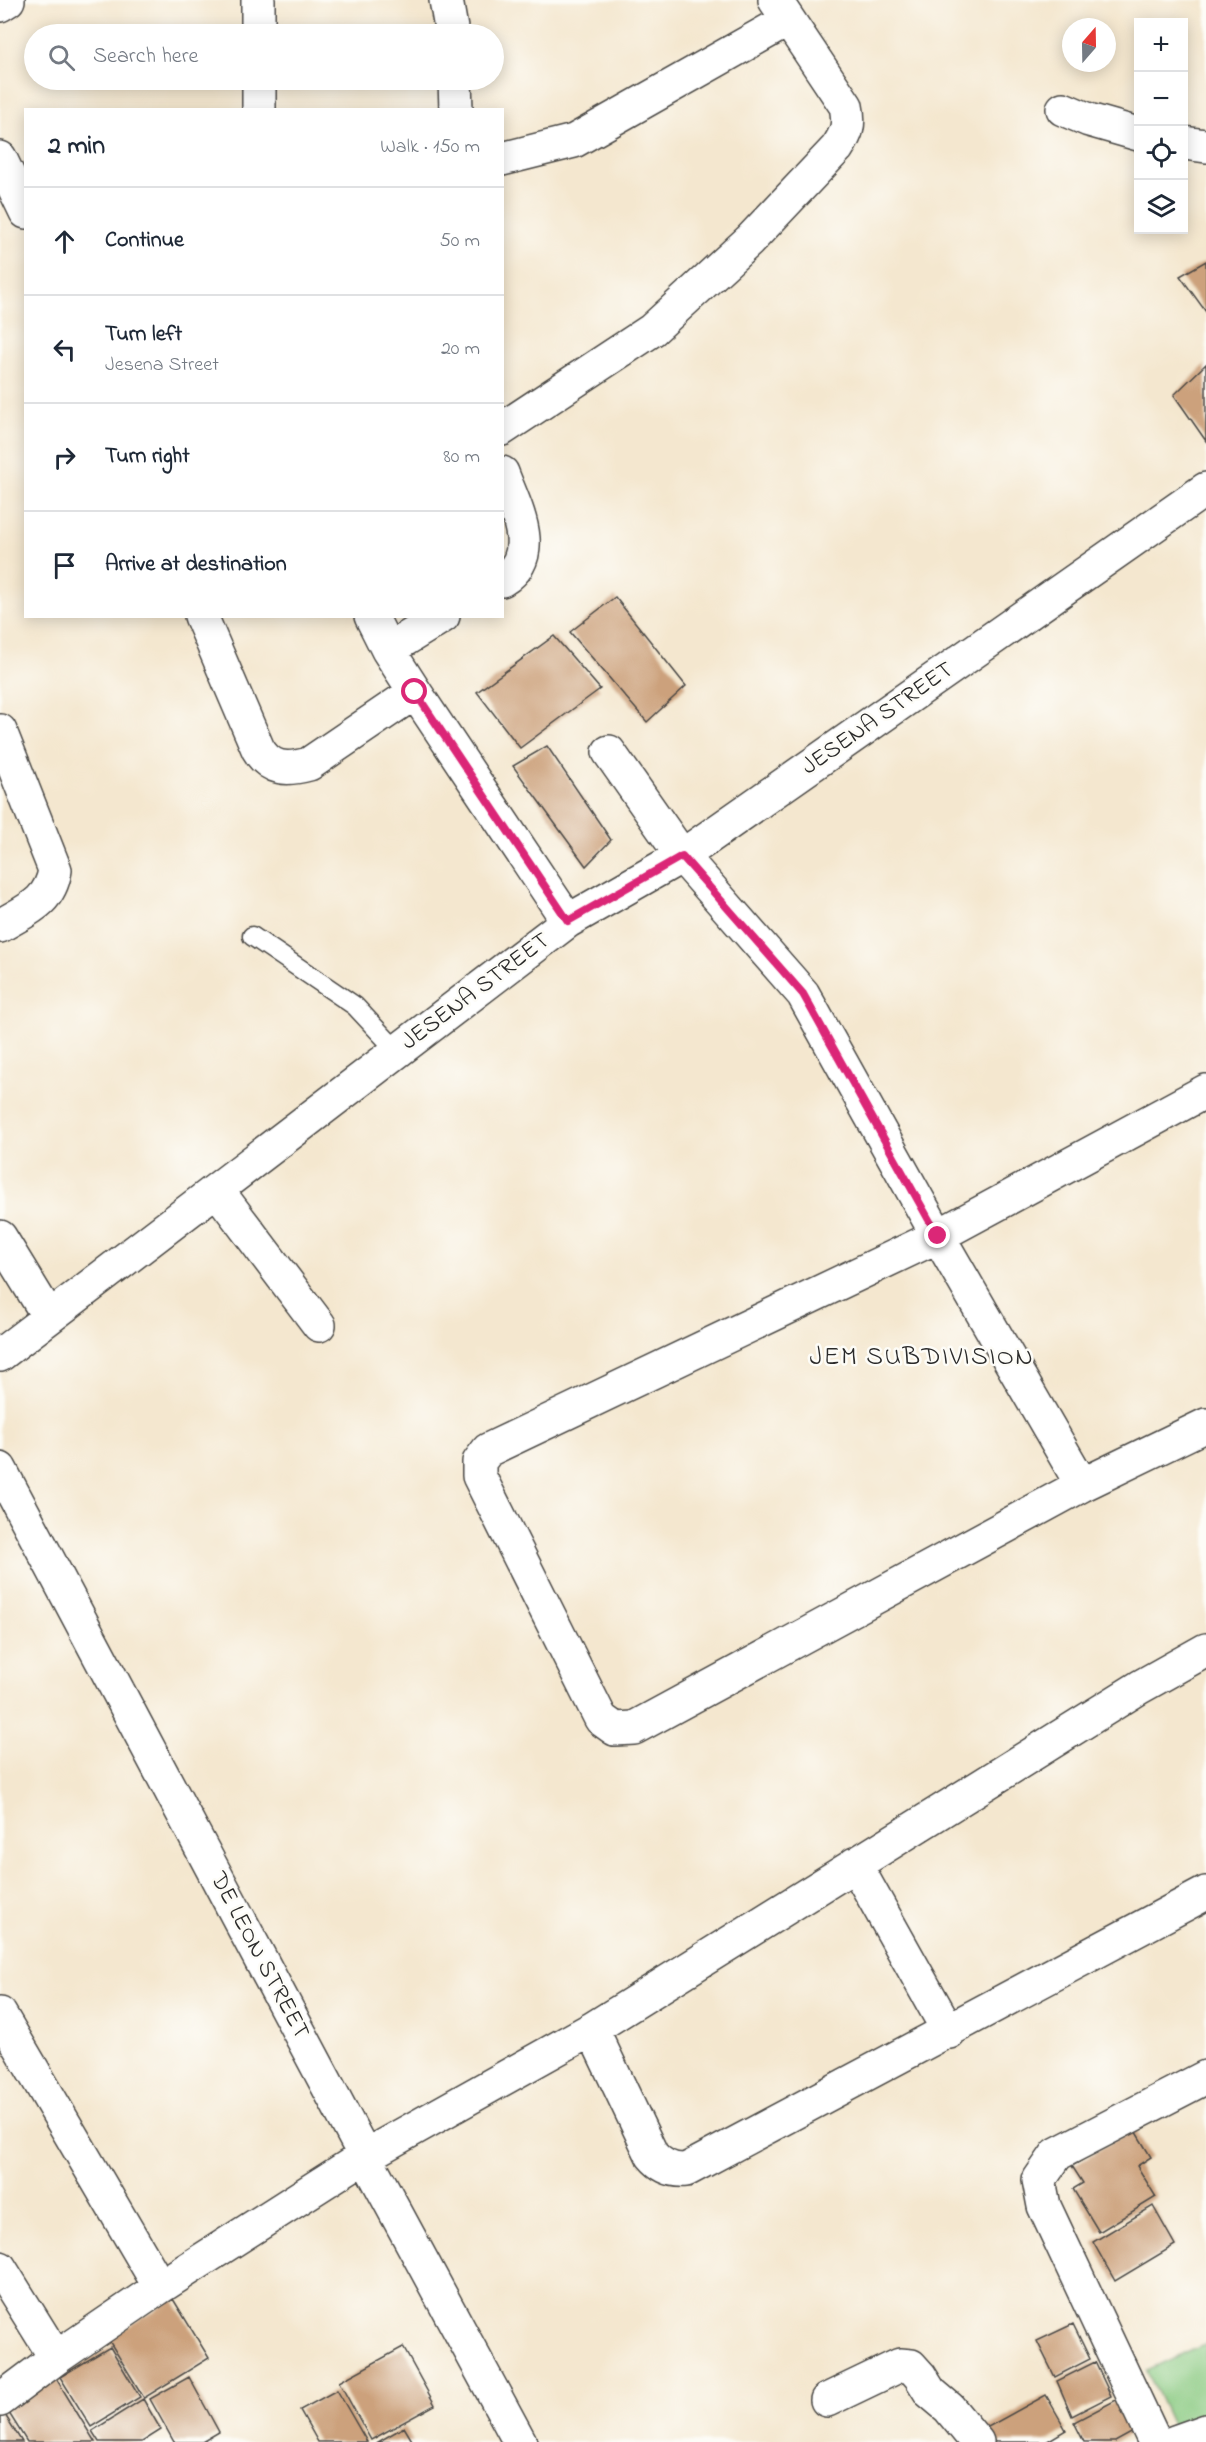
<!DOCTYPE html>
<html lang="en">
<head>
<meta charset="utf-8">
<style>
	body { margin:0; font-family:"Indie Flower",sans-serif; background:#f6f6f7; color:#1f2937 }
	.controls { position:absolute; right:18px; top:18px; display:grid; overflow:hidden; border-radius:0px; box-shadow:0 3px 15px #0003 }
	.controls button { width:54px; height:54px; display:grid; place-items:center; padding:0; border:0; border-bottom:2px solid #e0e1e3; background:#fff; color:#1f2937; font:30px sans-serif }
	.compass { position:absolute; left:1062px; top:18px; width:54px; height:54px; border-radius:50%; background:#fff; box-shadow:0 3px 15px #0003; rotate:20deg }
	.stop { position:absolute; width:18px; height:18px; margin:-14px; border:4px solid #db2777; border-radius:50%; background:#fff }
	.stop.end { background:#db2777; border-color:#fff; box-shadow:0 2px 6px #0008 }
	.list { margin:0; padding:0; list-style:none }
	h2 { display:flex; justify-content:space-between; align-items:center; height:78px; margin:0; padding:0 24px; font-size:26px }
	h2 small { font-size:20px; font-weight:400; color:#747a83 }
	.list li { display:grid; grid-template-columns:39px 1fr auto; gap:18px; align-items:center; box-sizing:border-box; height:108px; padding:0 24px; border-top:2px solid #e0e1e3 }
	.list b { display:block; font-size:22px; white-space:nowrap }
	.list p { margin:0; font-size:20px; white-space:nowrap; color:#747a83 }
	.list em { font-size:20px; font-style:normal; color:#747a83 }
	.icon { flex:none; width:33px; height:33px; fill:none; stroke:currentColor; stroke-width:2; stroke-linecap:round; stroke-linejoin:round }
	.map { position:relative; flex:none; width:1206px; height:2442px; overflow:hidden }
	.search { position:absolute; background:#fff; box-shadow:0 3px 15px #0003; left:24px; top:24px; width:480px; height:66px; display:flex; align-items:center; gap:15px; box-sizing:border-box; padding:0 21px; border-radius:33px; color:#747a83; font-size:22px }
	.panel { position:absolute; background:#fff; box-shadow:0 3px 15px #0003; left:24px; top:108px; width:480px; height:510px; border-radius:0px }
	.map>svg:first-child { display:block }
	.green { fill:#88c980; stroke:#5a7a56; stroke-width:1.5 }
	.building { fill:#cca17b }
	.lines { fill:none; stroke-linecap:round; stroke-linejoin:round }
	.lane-casing { stroke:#494744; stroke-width:21 }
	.street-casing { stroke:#494744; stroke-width:36 }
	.lane { stroke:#fff; stroke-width:18 }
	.street { stroke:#fff; stroke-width:33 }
	.route { stroke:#db2777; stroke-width:8 }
	.labels { text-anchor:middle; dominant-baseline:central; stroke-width:5; stroke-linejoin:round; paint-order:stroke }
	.street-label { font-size:24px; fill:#2b2b2b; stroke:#fdfcf7 }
	.neighbourhood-label { font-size:26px; letter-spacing:1.5px; fill:#2b2b2b; stroke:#fdfcf7 }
</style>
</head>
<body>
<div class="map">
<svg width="1206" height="2442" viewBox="0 0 1206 2442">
	<rect width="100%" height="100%" fill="#fdfcf7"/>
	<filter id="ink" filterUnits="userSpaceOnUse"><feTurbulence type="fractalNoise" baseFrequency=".0167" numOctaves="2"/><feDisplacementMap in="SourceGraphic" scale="12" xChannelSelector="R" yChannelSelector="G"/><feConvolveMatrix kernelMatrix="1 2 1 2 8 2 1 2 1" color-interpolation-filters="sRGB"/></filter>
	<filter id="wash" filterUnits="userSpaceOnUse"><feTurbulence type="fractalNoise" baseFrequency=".008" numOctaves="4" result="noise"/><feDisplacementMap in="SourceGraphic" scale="24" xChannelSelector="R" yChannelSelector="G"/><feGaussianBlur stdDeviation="1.35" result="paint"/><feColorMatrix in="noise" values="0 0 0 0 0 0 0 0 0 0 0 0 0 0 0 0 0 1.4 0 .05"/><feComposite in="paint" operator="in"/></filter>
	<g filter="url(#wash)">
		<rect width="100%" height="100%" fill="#f4e7cf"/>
		<!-- green -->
		<path class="green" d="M1206 2344V2412L1173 2427 1147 2371Z"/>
		<g id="blocks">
			<!-- building -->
			<path class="building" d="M1206 261V312L1180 276Z
				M1206 364V441L1174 395Z
				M615 597 686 686 647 722 570 632Z
				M554 636 600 689 520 748 477 692Z
				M547 746 611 840 586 866 513 766Z
				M1134 2129 1151 2157 1137 2166 1156 2197 1099 2232 1073 2189 1083 2183 1072 2166Z
				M1153 2206 1175 2245 1115 2281 1093 2242Z
				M173 2299 209 2358 144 2398 108 2339Z
				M1073 2324 1090 2359 1055 2377 1037 2341Z
				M110 2347 140 2397 91 2427 60 2377Z
				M403 2347 435 2405 371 2440 339 2382Z
				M1095 2362 1111 2396 1072 2416 1057 2381Z
				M54 2375 95 2442H27L4 2405Z
				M189 2377 219 2432 202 2442H174L150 2399Z
				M337 2390 367 2442H318L300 2410Z
				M1046 2395 1066 2430 1046 2442H995L986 2428Z
				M143 2399 161 2430 142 2442H99L92 2431Z
				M1118 2399 1135 2431 1115 2442H1084L1074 2422Z
				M2 2410 22 2442H0V2411Z
				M404 2427 413 2442H378Z"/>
		</g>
	</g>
	<g filter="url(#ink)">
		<use href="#blocks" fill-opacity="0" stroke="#494744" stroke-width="1.5"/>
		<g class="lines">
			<!-- lane casing -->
			<g class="lane-casing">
				<path id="lane" d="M252 936 355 1006 398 1052"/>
			</g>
			<!-- street casing -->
			<g class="street-casing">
				<path id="street" d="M258 0V34
					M446 0 452 34
					M0 5 8 0
					M259 80V110
					M455 80 456 110
					M1063 109 1089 120 1138 134
					M1184 143 1206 146
					M0 158 26 212
					M502 159 574 141 788 20
					M502 429 652 330 749 241 837 148C847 133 850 125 846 106L775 0
					M502 473C514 506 543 555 502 580
					M201 616 258 749C270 770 287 770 309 764L415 692
					M371 616 388 650 415 692 568 921
					M388 650 443 616
					M0 731 55 870C50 903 26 910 0 926
					M609 752 682 856 803 994 938 1236 1082 1485
					M1206 1091 938 1236 488 1450 479 1462V1476L601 1719 615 1729 634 1728 1082 1485 1206 1425
					M217 1190 319 1325
					M0 1237 49 1317
					M0 1355 568 921 682 856 1206 489
					M0 1469 365 2156 520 2442
					M855 1864 949 2032
					M0 2014 160 2287
					M592 2029 652 2155C661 2166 672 2171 686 2170L1206 1893
					M0 2268 56 2358
					M0 2400 56 2358 160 2287 365 2156 592 2029 1140 1687 1206 1650
					M827 2400 900 2365 911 2366 920 2376 930 2392 949 2408 977 2442
					M1155 2442 1044 2206 1039 2180 1057 2154 1206 2077
					M1175 2442 1206 2431"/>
			</g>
			<!-- lane -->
			<use href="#lane" class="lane"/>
			<!-- street -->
			<use href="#street" class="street"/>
		</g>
	</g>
	<g class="lines" filter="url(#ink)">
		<!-- route -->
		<path class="route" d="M415 692 568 921 682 856 803 994 938 1236"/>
	</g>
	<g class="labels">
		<!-- street labels -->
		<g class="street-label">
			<text transform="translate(878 719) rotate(-35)">JESENA STREET</text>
			<text transform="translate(476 992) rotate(-37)">JESENA STREET</text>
			<text transform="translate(259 1956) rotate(62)">DE LEON STREET</text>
		</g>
		<!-- neighbourhood labels -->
		<g class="neighbourhood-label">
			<text x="922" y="1358">JEM SUBDIVISION</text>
		</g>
	</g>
</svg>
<div class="controls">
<button>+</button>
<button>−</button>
<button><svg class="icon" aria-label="locate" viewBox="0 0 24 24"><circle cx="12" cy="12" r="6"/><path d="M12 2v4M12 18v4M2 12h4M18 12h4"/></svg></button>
<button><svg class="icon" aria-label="layers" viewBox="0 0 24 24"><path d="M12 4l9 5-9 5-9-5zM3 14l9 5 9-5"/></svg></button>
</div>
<svg class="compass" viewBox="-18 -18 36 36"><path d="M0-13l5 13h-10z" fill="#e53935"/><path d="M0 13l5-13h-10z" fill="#747a83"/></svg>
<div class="stop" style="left:415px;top:692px"></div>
<div class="stop end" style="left:938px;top:1236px"></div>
<div class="search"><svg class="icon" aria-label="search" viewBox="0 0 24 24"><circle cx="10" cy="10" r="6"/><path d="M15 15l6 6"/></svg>Search here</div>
<section class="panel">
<h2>2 min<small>Walk · 150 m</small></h2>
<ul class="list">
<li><svg class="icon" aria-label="ahead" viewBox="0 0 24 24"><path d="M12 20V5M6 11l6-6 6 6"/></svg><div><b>Continue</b></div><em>50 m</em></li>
<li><svg class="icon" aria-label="left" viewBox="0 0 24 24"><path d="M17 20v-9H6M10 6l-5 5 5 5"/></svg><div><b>Turn left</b><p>Jesena Street</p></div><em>20 m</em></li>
<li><svg class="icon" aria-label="right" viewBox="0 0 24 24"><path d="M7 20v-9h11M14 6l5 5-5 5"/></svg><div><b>Turn right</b></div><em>80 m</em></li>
<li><svg class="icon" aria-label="arrive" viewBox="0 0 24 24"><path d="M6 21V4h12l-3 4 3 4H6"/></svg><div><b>Arrive at destination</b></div></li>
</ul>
</section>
</div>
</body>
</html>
